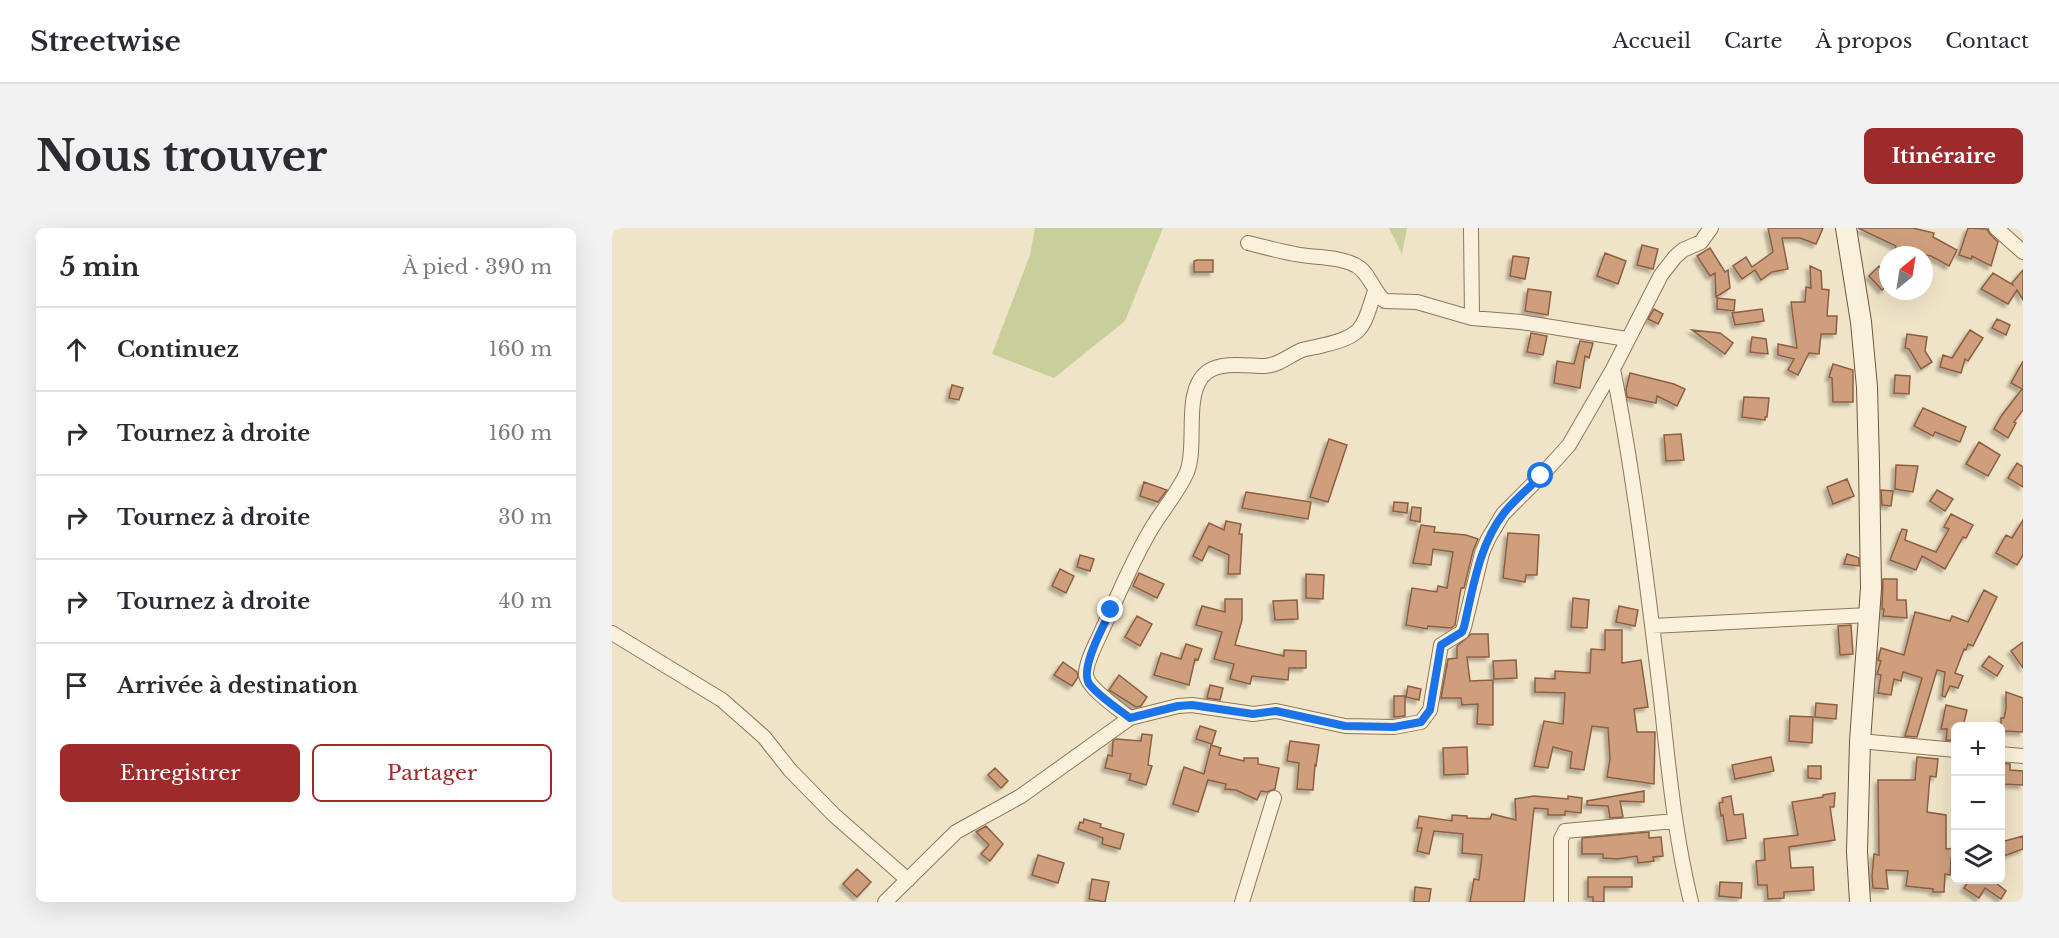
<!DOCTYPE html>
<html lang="fr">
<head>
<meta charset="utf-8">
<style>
	body { margin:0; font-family:"Libre Baskerville",serif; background:#f2f2f3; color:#2b2b33 }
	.controls { position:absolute; right:18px; bottom:18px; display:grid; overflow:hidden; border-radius:9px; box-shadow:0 6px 24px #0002 }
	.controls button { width:54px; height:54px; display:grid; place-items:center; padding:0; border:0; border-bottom:2px solid #e1e1e2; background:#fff; color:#2b2b33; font:30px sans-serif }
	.compass { position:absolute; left:1267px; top:18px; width:54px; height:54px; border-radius:50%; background:#fff; box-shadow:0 6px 24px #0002; rotate:30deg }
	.stop { position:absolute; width:18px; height:18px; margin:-14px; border:4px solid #1a73e8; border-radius:50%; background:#fff }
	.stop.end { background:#1a73e8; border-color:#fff; box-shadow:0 2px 6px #0008 }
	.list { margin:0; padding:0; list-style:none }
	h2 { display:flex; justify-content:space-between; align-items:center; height:78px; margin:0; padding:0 24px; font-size:26px }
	h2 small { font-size:20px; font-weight:400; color:#7c7c81 }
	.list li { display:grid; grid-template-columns:39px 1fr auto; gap:18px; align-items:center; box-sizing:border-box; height:84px; padding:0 24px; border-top:2px solid #e1e1e2 }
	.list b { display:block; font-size:22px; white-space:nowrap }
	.list em { font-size:20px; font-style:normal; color:#7c7c81 }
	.actions { display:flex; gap:12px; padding:18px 24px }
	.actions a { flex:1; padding:14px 0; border:2px solid #9e2a2b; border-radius:9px; text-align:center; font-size:21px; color:#9e2a2b }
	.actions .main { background:#9e2a2b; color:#fff }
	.icon { flex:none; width:33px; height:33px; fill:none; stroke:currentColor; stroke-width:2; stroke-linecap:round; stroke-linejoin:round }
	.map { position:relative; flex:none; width:1411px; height:674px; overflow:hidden; border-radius:9px }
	header { display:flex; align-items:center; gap:36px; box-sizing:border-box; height:84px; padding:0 30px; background:#fff; border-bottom:2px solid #e1e1e2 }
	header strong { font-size:28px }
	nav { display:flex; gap:33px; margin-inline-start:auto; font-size:21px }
	.intro { display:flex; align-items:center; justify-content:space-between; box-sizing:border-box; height:144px; padding:0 36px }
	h1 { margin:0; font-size:42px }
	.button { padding:15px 27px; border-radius:9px; background:#9e2a2b; color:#fff; font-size:21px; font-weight:700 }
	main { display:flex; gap:36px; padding:0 36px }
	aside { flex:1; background:#fff; border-radius:9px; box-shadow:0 6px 24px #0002 }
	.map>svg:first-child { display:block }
	.green { fill:#c9cf9b }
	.building { fill:#cf9f7d; stroke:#8d5f41; stroke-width:1.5; filter:url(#shadow) }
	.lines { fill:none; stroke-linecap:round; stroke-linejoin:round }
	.street-casing { stroke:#8d765c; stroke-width:16 }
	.secondary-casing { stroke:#6f573f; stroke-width:22 }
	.street { stroke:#faf1dc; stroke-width:14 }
	.secondary { stroke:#faf1dc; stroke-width:20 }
	.route { stroke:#1a73e8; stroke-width:8 }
</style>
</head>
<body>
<header>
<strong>Streetwise</strong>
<nav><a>Accueil</a><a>Carte</a><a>À propos</a><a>Contact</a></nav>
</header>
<div class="intro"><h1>Nous trouver</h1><a class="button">Itinéraire</a></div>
<main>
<aside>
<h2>5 min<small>À pied · 390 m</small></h2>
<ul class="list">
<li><svg class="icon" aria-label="ahead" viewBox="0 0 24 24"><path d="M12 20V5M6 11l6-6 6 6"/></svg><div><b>Continuez</b></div><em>160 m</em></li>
<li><svg class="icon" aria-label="right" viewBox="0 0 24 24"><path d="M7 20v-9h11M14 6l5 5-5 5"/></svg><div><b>Tournez à droite</b></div><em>160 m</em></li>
<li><svg class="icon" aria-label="right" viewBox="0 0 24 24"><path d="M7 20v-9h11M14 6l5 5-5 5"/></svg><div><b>Tournez à droite</b></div><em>30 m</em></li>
<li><svg class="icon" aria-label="right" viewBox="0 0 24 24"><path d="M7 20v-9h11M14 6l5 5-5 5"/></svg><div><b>Tournez à droite</b></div><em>40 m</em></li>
<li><svg class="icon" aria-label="arrive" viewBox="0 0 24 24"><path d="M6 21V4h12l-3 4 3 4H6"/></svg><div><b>Arrivée à destination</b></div></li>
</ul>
<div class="actions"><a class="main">Enregistrer</a><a>Partager</a></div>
</aside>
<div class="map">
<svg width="1411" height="674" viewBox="0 0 1411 674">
	<defs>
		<filter id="shadow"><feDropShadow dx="-3.5" dy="3.5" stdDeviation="1.5" flood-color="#0004"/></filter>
	</defs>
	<rect width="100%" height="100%" fill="#f0e4c8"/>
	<!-- green -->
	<path class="green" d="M423 0H551L513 93 442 150 380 126 418 27Z
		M777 0H795L790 26Z"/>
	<!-- building -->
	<path class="building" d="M1156 0H1211L1204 16 1188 10H1170L1176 41 1160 44 1149 52 1143 42 1130 51 1121 38 1134 29 1140 39 1161 24Z
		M1246 0H1301L1322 5 1321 9 1345 22 1337 38 1319 28 1299 25 1298 27H1280L1284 18Z
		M1356 0 1375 1 1378 6 1386 14 1379 38 1360 28 1359 31 1347 27Z
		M1030 17 1046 21 1041 41 1025 37Z
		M1098 20 1113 44 1116 42 1118 60 1104 69 1103 45 1098 48 1085 28Z
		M993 25 1014 33 1006 56 985 48Z
		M901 28 917 30 913 51 898 48Z
		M585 32H601V44H582V33Z
		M1198 38 1209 43 1210 61 1217 62 1215 88H1225L1224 106H1209L1207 126 1197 125 1186 147 1176 142 1182 131 1166 127V116L1185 120 1179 74H1193L1194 59 1199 60Z
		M1267 38 1276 48V57L1270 62 1257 48Z
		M1411 42V72L1405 62 1396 76 1369 61 1381 45 1401 57 1400 55Z
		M916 61 939 64 936 87 913 83Z
		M1105 70 1123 72 1122 83 1105 81Z
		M1042 81 1051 86 1046 96 1036 91Z
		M1150 81 1152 93 1123 97 1120 85Z
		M1385 91 1398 97 1394 107 1380 100Z
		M1080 102 1108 105 1121 115 1113 126Z
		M1358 102 1371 110 1356 133 1353 131 1349 145 1328 139 1331 127 1340 130Z
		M919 105 935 108 931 127 915 124Z
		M1295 106 1315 109 1313 123 1320 134 1309 141 1297 121 1293 120Z
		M1140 109 1154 111 1156 126 1138 124Z
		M968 113 981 115 977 130 973 128 968 160 942 155 945 133 962 136Z
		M1411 133V182L1402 194 1404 195 1396 210 1382 201 1390 187 1410 161 1399 155Z
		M1221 136 1241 142V174H1221L1220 150 1217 149Z
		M1018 145 1062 156 1073 161 1065 178 1045 168 1044 175 1015 169 1014 162Z
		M1283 147 1298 148 1297 166 1282 165Z
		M340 157 351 160 347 172 337 170Z
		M1132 169 1157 170 1155 189H1153V192L1130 189Z
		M1311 180 1354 199 1348 214 1323 204 1321 208 1302 198Z
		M1069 206 1072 232 1054 233 1052 207Z
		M717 211 735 217 716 274 698 269Z
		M1367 214 1388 227 1376 248 1354 236Z
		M1405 235 1411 239V259L1396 250Z
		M1284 237 1306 238 1301 264 1283 261Z
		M1235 251 1242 268 1221 276 1215 259Z
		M532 254 555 262 546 274 528 268Z
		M1269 262 1281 263 1279 278 1270 277Z
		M1325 262 1341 271 1333 283 1318 273Z
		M634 264 699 274 696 291 630 280Z
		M782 274 796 275 795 285 781 283Z
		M800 279 809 280 808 294 798 292Z
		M1339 286 1361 297 1354 310 1351 309 1333 341 1310 328 1304 342 1278 332 1290 301 1295 302 1293 312 1324 324 1337 301 1332 299Z
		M1411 292V327L1405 337 1384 325 1394 307 1400 310Z
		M614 293 629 296 627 306H630L628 346H616L617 327 597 318 590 333 581 328 597 295 612 302Z
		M809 297 823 299 822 304 854 307 866 311 861 323 852 360H849L843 397 839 400 816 398 815 401 794 397 800 360 825 364 826 358 835 360 841 324 821 321 819 337 801 335Z
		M896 305 927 307 925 347H914L913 354 891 350Z
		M1235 326 1247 330V338L1232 336Z
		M468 327 482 331 478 343 465 339Z
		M448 341 462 348 454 365 440 358Z
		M527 345 552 356 545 370 521 358Z
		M694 346 712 347 711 371 694 370Z
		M1271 351H1285V372H1294L1295 390 1271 388 1272 381H1270Z
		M1372 362 1385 369 1361 418 1356 416 1354 422 1352 421 1343 445 1351 448 1346 460 1338 458 1333 469 1330 468 1333 444 1325 442 1305 509 1293 508 1310 450 1291 444 1289 453 1282 451 1279 467 1266 465 1269 447 1265 446 1269 433 1266 432 1269 420 1292 427 1303 384 1338 393 1340 388 1356 394Z
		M961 370 977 372 975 400 959 399Z
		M613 371H630V392L623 417 672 428V422L694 423V440H677L676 452 640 448 638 456 618 451 622 436 602 431 610 404 584 397 590 378 613 384Z
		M685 372 686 391 663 392 661 373Z
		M1007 378 1026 382 1023 398 1004 394Z
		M525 388 540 396 528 418 513 409Z
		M1239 397 1241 426 1228 427 1226 398Z
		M993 402H1010V435L1029 432 1036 479 1022 481 1025 504H1043L1042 556 995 549 998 531 996 500 980 498 972 542 958 540 960 524 941 519 936 540 922 538 932 493 951 496 953 465 923 464V450L943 451V443L978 445 979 421 993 422Z
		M859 406H876L877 429H855L858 453 881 452V497L865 496 866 476 850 477 849 470H829L836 431 845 430V418Z
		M1411 414V440L1399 423Z
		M574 416 590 421 586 432 583 431 577 457 542 447 549 425 569 431Z
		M1377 428 1391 438 1385 448 1370 438Z
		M904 432 905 450 882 451 881 433Z
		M451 434 465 444 466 449 460 458 442 447Z
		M507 447 535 469 529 478 524 479 497 462Z
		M598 457 611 460 608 472 595 470Z
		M796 458 809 461 807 472 794 469Z
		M1394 464 1411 470V504L1389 503V490H1392L1394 481Z
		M782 468H793V488L782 489Z
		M1204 475 1225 477 1224 491 1203 489Z
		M1334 477 1355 482 1351 498H1344V513L1334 512 1335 501H1329Z
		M1178 488 1201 489 1200 515 1177 513Z
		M588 498 604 503 600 516 584 511Z
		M530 506 540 507 536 537 540 538 534 557 517 552 519 546 493 540 496 527 500 528 501 513 504 511 529 513Z
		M678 513 707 517 704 538 703 537 701 562 685 561 687 535 675 533Z
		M599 517 609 520 607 527 632 533V530H646V536L667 540 663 561 655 564 649 563 645 572 624 562 613 561 614 556 596 552 586 584 561 576 572 539 592 546Z
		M855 519 856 546 832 547 831 520Z
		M1159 529 1162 543 1123 551 1120 537Z
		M1305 529 1326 531 1324 549 1318 548 1315 584 1334 587V621L1344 620V630H1339L1338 647 1333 646 1332 664H1321V661L1294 658 1296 643 1274 642 1276 661 1261 660 1260 648 1262 626 1267 627 1266 552H1303Z
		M1389 535 1398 536V542L1411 543V557L1389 556Z
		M1196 538H1209V551L1196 550Z
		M383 540 396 553 389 560 376 547Z
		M1032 563V574L1008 573 1011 589 998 590 996 578 975 577V573Z
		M1223 565 1222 579H1218L1223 612 1177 619 1179 640 1201 639 1202 662 1172 664V670L1156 671 1155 657H1146L1144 633 1153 632 1152 611 1186 607 1180 574 1211 569V567Z
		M922 568 956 571V568L970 570 969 585 953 583V587H936V581L922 580 912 674H858L862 651 867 652 870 627 850 625 851 606 822 603 817 626 805 623 810 600H805L807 588 840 593V587L855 588V590L878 591 880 586 904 592 903 571Z
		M1119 568 1122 587 1131 586 1134 610 1115 613 1111 587 1109 588 1107 575 1111 574 1110 570Z
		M472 591 489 596 488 599 512 606 508 621 490 616 491 610 466 601 468 594 471 595Z
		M374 598 391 616 378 633 369 626 377 617 364 604Z
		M1037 604V610L1049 609 1051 628 1041 629 1042 633 1026 635 1025 628 1005 631 991 630V626H970V610Z
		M1411 608V621L1389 629V614Z
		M426 627 452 635 446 655 420 647Z
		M245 641 259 654 245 669 231 656Z
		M976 649H1020V659H992V674H981V669H976Z
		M480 651 497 654 493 674 477 671Z
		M1358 651H1379L1394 663 1389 671 1373 660 1367 670 1352 660Z
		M1108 654 1130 655 1129 670 1107 668Z
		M803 659 819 661 817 674H802Z"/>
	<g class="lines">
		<!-- street casing -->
		<g class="street-casing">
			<path id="street" d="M859 0 860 90
				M1384 0 1411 24
				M636 15C652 19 667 23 683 26 702 30 725 28 743 37 757 43 761 64 773 73L805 74 860 90 909 94 1015 111
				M1001 141C1022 247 1035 355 1048 462 1056 533 1062 605 1079 674
				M1040 398 1257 387
				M0 405 110 472 152 509 178 542 222 587 296 652
				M518 490C508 482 474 459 474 446 474 433 486 412 491 400 507 366 521 330 541 298 552 280 567 263 575 244 586 217 570 163 595 144 610 133 636 138 653 138 668 137 677 127 690 122 697 120 705 119 712 117 752 108 751 99 763 63
				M1248 513 1344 522
				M1388 526 1411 528
				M273 674 344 604 409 568 518 490 566 478 580 477 641 486 664 483 733 498 782 499 809 494 818 482 829 417 850 404 852 399 870 325 876 311 891 286 929 248 957 217 1001 141 1049 47 1063 29 1071 22 1089 14 1099 0
				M630 674 662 570
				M949 674V611L953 603 1063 593"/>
		</g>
		<!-- secondary casing -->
		<g class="secondary-casing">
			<path id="secondary" d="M1234 0 1249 94 1255 159 1257 236 1259 360 1248 513 1245 624 1248 674"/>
		</g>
		<!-- street -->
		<use href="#street" class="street"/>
		<!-- secondary -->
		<use href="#secondary" class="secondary"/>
	</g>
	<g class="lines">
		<!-- route -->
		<path class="route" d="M499 382C492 397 466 443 478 457 488 469 505 480 518 490L566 478 580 477 641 486 664 483 733 498 782 499 809 494 818 482 829 417 850 404 852 399C861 360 867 317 892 285 903 271 917 260 929 248"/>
	</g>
</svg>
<div class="controls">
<button>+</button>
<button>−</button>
<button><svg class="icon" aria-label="layers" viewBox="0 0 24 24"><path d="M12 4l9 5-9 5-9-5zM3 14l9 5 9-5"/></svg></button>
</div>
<svg class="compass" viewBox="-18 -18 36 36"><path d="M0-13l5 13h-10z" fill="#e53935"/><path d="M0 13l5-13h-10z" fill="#7c7c81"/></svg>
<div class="stop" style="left:929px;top:248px"></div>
<div class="stop end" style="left:499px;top:382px"></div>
</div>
</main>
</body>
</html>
